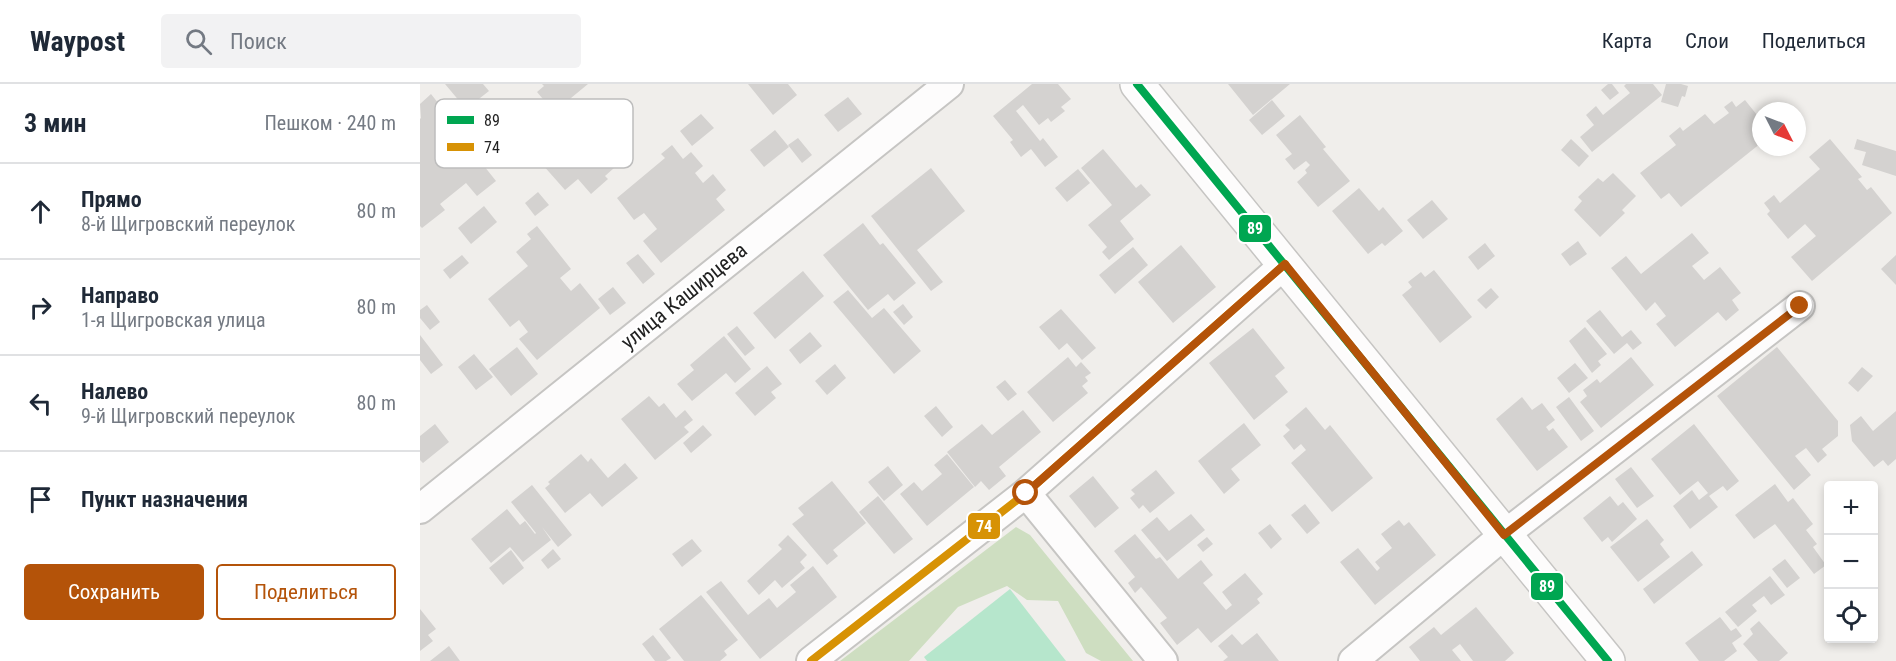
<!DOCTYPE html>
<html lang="ru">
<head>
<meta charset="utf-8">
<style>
	body { margin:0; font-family:"Roboto Condensed",sans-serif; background:#f2f2f3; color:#1f2937 }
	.controls { position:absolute; right:18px; bottom:18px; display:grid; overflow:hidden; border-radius:6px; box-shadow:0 3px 9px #0003 }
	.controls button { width:54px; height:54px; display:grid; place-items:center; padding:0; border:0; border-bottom:2px solid #e0e1e3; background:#fff; color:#1f2937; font:30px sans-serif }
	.compass { position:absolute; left:1332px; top:18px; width:54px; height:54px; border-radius:50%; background:#fff; box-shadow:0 3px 9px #0003; rotate:132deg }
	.stop { position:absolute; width:18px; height:18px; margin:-14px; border:4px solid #b45309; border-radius:50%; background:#fff }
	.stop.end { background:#b45309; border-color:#fff; box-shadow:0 2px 6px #0008 }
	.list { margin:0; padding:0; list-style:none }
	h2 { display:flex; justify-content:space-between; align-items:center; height:78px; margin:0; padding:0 24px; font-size:26px }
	h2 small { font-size:20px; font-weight:400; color:#747a83 }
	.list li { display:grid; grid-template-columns:39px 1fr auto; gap:18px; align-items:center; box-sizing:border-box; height:96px; padding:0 24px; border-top:2px solid #e0e1e3 }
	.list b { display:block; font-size:22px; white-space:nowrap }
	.list p { margin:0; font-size:20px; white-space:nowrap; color:#747a83 }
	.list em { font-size:20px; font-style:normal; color:#747a83 }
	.actions { display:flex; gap:12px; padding:18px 24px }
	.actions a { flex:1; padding:14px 0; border:2px solid #b45309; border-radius:6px; text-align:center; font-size:21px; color:#b45309 }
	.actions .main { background:#b45309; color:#fff }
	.icon { flex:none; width:33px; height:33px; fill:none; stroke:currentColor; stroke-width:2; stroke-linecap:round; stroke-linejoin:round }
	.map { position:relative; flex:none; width:1476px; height:577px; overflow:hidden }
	header { display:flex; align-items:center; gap:36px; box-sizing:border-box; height:84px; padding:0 30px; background:#fff; border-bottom:2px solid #e0e1e3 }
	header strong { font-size:28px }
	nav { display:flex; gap:33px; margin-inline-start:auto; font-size:21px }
	.search { width:420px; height:54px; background:#f2f2f3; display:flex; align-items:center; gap:15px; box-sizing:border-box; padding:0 21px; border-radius:6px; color:#747a83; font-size:22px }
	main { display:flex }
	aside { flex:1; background:#fff }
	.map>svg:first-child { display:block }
	.forest { fill:#cedec1 }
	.pitch { fill:#b6e6cc }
	.building { fill:#d4d2d0 }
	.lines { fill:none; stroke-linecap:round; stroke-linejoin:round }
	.minor-casing { stroke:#c6c5c3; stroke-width:32 }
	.tertiary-casing { stroke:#c6c5c3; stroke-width:36 }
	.minor { stroke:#fdfcfc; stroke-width:28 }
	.tertiary { stroke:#fdfcfc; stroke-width:33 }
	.bus-1-casing { stroke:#fff; stroke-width:12 }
	.bus-2-casing { stroke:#fff; stroke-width:12 }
	.bus-1 { stroke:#00a651; stroke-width:8 }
	.bus-2 { stroke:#d79205; stroke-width:8 }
	.route { stroke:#b45309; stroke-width:8 }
	.labels { text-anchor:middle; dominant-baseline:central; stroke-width:4.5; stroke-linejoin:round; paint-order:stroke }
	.street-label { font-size:21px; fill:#222; stroke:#fff }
	.key { fill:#fff; stroke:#bdbdbd; stroke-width:1.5 }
	.key-label { font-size:16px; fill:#222 }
	.line-badge { stroke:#fff; stroke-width:2 }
	.badge-label { font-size:16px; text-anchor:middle; font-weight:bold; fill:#fff }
</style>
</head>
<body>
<header>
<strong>Waypost</strong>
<div class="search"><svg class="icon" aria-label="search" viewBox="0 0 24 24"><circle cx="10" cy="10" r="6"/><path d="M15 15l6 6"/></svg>Поиск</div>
<nav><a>Карта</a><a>Слои</a><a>Поделиться</a></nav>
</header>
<main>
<aside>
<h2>3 мин<small>Пешком · 240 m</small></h2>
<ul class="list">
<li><svg class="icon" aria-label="ahead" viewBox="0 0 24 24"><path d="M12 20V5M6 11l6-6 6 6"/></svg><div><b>Прямо</b><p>8-й Щигровский переулок</p></div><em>80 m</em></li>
<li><svg class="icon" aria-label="right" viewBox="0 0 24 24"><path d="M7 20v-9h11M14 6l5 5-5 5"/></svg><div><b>Направо</b><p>1-я Щигровская улица</p></div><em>80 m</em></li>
<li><svg class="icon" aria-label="left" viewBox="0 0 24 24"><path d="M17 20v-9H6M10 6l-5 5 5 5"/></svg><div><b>Налево</b><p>9-й Щигровский переулок</p></div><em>80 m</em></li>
<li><svg class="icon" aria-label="arrive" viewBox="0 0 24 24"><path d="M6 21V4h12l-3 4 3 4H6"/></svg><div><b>Пункт назначения</b></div></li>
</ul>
<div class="actions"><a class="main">Сохранить</a><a>Поделиться</a></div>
</aside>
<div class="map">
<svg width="1476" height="577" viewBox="0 0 1476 577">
	<rect width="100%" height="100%" fill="#f0eeeb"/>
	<!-- forest -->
	<path class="forest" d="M596 443 610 451 713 577H681L666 569 638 517 607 516 587 502 538 523 489 577H420Z"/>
	<!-- pitch -->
	<path class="pitch" d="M590 505 646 577H507L504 573Z"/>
	<!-- building -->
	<path class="building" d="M25 0H63L69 7 46 25Z
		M122 0H168L134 28 117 8 124 2Z
		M328 0H368L377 11 353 31Z
		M612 0H638L651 15 641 23 645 27 631 38 628 34 619 41 603 21 596 27 620 57 623 54 638 73 625 83 611 65 601 73 590 58 593 56 573 32Z
		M808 0H870L833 31Z
		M1188 0H1192L1199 9 1190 16 1181 6Z
		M1206 0H1233L1242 11 1172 68 1160 53 1174 41 1166 31 1176 22 1183 31 1210 9 1204 2Z
		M1246 0H1261L1268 2 1265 13 1262 12 1258 23 1241 18Z
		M11 10 37 43 27 51 37 64 45 58 76 97 57 112 46 99 20 120 25 126 2 144 0 142V35L1 34 0 20Z
		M428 13 442 30 418 48 404 31Z
		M852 16 865 32 842 51 829 36Z
		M1325 16 1341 36V59L1261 123 1249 109 1241 115 1220 89 1256 61 1249 52 1260 43 1263 47 1285 30 1294 40 1309 29 1304 23 1312 17 1316 23Z
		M281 30 294 44 272 62 260 47Z
		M880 31 906 63 903 65 930 97 898 123 877 98 887 89 885 86 890 81 886 77 874 86 865 75 872 70 856 51Z
		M355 46 369 63 344 83 330 66Z
		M151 54 168 73 181 62 187 69 183 72 194 84 185 92 188 95 171 110 158 95 145 106 114 71 125 63 142 83 149 77 138 65Z
		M378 54 392 71 382 79 368 61Z
		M1151 55 1169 72 1159 83 1141 66Z
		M1410 55 1442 93 1438 95 1447 106 1451 103 1472 129 1392 197 1371 173 1396 152 1385 140 1368 155 1347 130 1350 127 1344 119 1354 111 1360 119 1400 85 1389 73Z
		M1437 55 1476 67V92L1442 81 1446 68 1434 65Z
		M252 61 263 75 271 68 283 82 275 89 283 99 293 90 306 106 296 115 305 126 241 179 223 157 237 145 224 129 214 136 197 114 245 74 241 70Z
		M683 65 716 104 721 100 731 111 700 137 714 155 689 176 682 168 687 163 668 141 692 121 661 84Z
		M511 84 545 127 497 166 523 198 511 207 451 132Z
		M658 85 670 99 647 118 635 104Z
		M1193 89 1216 112 1202 126 1205 129 1180 153 1154 126 1162 117 1158 113 1178 94 1183 98Z
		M939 104 959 127 963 123 983 147 965 162 962 159 948 170 912 127Z
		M118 108 129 121 115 132 105 119Z
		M1012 116 1028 135 1003 155 987 136Z
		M64 122 77 138 51 160 38 144Z
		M443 139 460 161 463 159 496 199 474 217 468 210 448 226 403 171Z
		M117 142 151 185 140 194 151 207 160 199 180 224 117 276 99 255 108 248 99 236 90 243 68 215 108 182 96 168 111 155 107 150Z
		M1272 149 1289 169 1272 182 1284 196 1300 183 1321 209 1312 216 1319 226 1306 237 1298 228 1255 263 1236 240 1246 232 1235 218 1226 227 1191 184 1206 172 1221 190Z
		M1158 157 1167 170 1150 182 1141 170Z
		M1065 159 1075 172 1058 186 1048 173Z
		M761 161 796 203 753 239 718 198Z
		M713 163 728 181 695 210 679 191Z
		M218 170 235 190 223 200 206 179Z
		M42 171 49 179 30 195 23 186Z
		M1476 171V201L1461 185Z
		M1014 186 1052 233 1020 259 982 211 992 203 988 198 1001 188 1005 193Z
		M383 187 404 212 355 255 333 229Z
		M193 203 206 219 190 231 178 215Z
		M1071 204 1079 213 1066 225 1057 216Z
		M428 206 452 234 464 224 501 267 474 290 413 218Z
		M483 220 493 233 484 241 473 228Z
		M7 221 20 238 10 246 0 234V226Z
		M641 225 676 264 662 276 647 259 639 266 619 243Z
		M1180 226 1202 253 1211 246 1222 259 1213 266 1207 259 1194 270 1166 237Z
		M317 242 335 264 325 272 307 250Z
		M1165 243 1187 270 1178 277 1181 281 1172 289 1149 257Z
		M833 244 865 284 855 292 868 308 834 336 789 279Z
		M390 248 402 262 380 280 369 266Z
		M0 251 23 281 11 290 0 276Z
		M304 252 331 285 315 299 306 289 272 317 257 300 274 286 270 281Z
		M97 263 118 290 91 312 69 285Z
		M1357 263 1418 337V352L1402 365 1407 371 1398 379 1386 364 1375 372 1391 391 1374 406 1297 312Z
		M54 270 73 293 56 306 38 283Z
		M648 273 656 283 661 278 671 289 665 293 668 297 662 302 668 309 633 338 607 308Z
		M1211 273 1234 301 1181 344 1160 318 1167 312 1163 306 1177 295 1180 299Z
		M1155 279 1168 294 1149 309 1137 294Z
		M415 280 426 294 407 311 395 297Z
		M347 282 362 300 351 308 356 314 335 332 315 309Z
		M1442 283 1453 292 1438 308 1428 299Z
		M585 296 597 310 588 317 576 303Z
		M229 312 239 323 244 319 256 334 265 326 273 336 264 343 269 348 235 376 201 335Z
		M1102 313 1112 326 1122 319 1135 336 1126 343 1129 347 1133 344 1148 363 1117 387 1076 335Z
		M1149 313 1174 347 1161 357 1136 323Z
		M516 322 533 343 522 353 504 332Z
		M886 323 905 346 910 341 953 394 912 428 871 379 886 366 881 360 874 366 863 352 870 346 865 341Z
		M603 326 621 348 579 383 586 392 569 406 561 397 555 403 527 368 562 340 572 351Z
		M1476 327V375L1468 382 1463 376 1454 383 1432 357 1430 341 1441 332 1453 347Z
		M824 339 841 361 811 385 820 396 804 410 778 377Z
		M15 340 29 358 3 379 0 376V352Z
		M1274 340 1319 397 1307 407 1303 402 1289 412 1298 423 1270 445 1253 422 1272 406 1279 416 1288 409 1278 397 1260 411 1231 375Z
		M283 341 292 351 271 369 263 359Z
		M161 370 168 378 171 374 188 394 205 379 218 394 182 423 170 409 145 429 125 404 130 400 128 398Z
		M527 370 554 403 507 442 480 410 494 398 502 407 522 390 514 381Z
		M468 382 483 401 464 417 448 398Z
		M1211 383 1234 412 1217 424 1195 395Z
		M736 386 755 409 730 429 723 421 719 425 710 414 715 410 711 406Z
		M673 392 699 424 675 444 649 412Z
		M412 397 446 439 413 466 418 472 407 481 372 440 384 431 378 424Z
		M1355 400 1368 418 1373 414 1393 440 1386 446 1397 460 1393 463 1406 481 1394 490 1355 440 1334 455 1315 431Z
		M112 401 152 451 138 463 122 443 131 456 103 478 90 463 71 479 51 455 87 425 100 441 105 437 115 450 116 449 91 418Z
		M458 412 493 455 474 470 439 428Z
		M1190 412 1198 422 1203 418 1217 435 1192 458 1188 453 1182 458 1163 434Z
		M885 420 900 439 887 450 871 431Z
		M771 430 785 446 747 477 721 446 737 433 749 447Z
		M1227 435 1244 456 1240 460 1250 473 1218 498 1190 463Z
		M979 436 984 442 989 438 1016 471 955 521 920 478 938 464 957 487 960 484 955 478 972 464 961 450Z
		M850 440 862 455 851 465 838 449Z
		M715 450 736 475 740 473 758 495 781 476 793 491 783 499 806 526 812 521 802 508 825 489 843 510 837 515 840 519 791 559 778 544 757 561 740 539 747 534 721 503 715 509 708 499 715 493 694 467Z
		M368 451 387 471 380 478 385 484 362 504 355 496 339 511 327 497 362 465 358 461Z
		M787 453 793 460 783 468 777 461Z
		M272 455 282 467 262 483 252 470Z
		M133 465 141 475 128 485 121 476Z
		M91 466 104 484 83 501 69 484Z
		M1272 467 1283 481 1234 520 1223 505Z
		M1365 475 1380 494 1367 504 1352 485Z
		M393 482 417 513 340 575 286 508 301 497 328 531 349 514 357 524 376 508 370 501Z
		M1350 492 1365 511 1351 521 1344 512 1332 521 1337 527 1318 543 1305 528Z
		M281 511 318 556 304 567 307 571 300 577H264L239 545Z
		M1056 523 1094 569 1085 577H1053L1040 560 1032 566 1041 577H1000L989 563 1014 543 1021 551Z
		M0 525 16 545 8 551 13 557 0 567Z
		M1300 533 1311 547 1316 544 1322 552 1312 559 1317 567 1304 577H1279L1265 559Z
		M1339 537 1368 569 1359 577H1338L1323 560 1333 550 1330 545Z
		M837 549 859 577H803L808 573 798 562 812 550 822 561Z
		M233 551 251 574 246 577H235L222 560Z
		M29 562 40 577H10Z"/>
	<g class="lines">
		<!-- minor casing -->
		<g class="minor-casing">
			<path id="minor" d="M606 409 743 577
				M0 425 529 0
				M391 577 606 409 865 180
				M933 577 1084 451 1380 222"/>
		</g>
		<!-- tertiary casing -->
		<g class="tertiary-casing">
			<path id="tertiary" d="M717 0 1188 577"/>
		</g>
		<!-- minor -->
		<use href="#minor" class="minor"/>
		<!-- tertiary -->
		<use href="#tertiary" class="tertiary"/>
		<!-- bus-1 casing -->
		<g class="bus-1-casing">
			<path id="bus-1" d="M717 0 1188 577"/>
		</g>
		<!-- bus-2 casing -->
		<g class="bus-2-casing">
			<path id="bus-2" d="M391 577 606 409 865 180"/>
		</g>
		<!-- bus-1 -->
		<use href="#bus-1" class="bus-1"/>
		<!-- bus-2 -->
		<use href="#bus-2" class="bus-2"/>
	</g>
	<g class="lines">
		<!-- route -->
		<path class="route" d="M606 409 865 180 1084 451 1380 222"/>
	</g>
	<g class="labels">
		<!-- street labels -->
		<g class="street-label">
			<text transform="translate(264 212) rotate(-39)">улица Каширцева</text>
		</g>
	</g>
	<!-- legend -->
	<rect x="15" y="15" width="198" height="69" rx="9" class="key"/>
	<rect x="27" y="32" width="27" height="8" fill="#00a651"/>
	<rect x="27" y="59" width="27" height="8" fill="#d79205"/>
	<g class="key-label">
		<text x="64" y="42">89</text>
		<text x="64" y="69">74</text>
	</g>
	<g class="line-badge">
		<rect x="818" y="130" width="34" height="29" rx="6" fill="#00a651"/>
		<rect x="547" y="428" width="34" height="28" rx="6" fill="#d79205"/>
		<rect x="1110" y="488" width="34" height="29" rx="6" fill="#00a651"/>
	</g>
	<g class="badge-label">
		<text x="835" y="150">89</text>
		<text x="564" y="448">74</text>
		<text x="1127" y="508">89</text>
	</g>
</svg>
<div class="controls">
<button>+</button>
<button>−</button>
<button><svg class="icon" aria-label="locate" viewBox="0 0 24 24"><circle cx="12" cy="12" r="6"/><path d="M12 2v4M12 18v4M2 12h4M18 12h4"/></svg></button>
</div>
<svg class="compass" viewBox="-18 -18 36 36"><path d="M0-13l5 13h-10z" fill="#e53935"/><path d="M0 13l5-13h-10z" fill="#747a83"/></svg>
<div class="stop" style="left:606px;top:409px"></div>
<div class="stop end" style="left:1380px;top:222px"></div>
</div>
</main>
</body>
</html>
